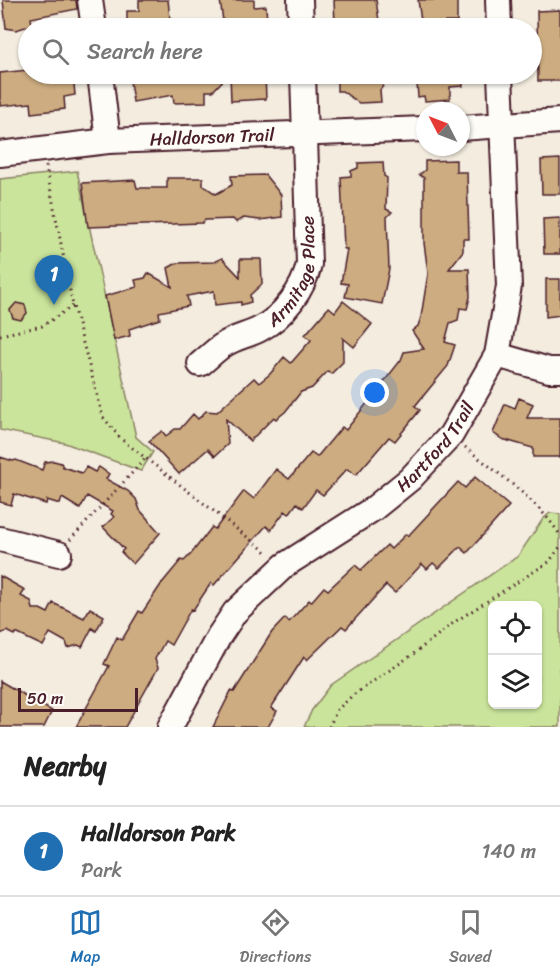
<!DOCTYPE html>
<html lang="en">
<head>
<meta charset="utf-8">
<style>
	body { margin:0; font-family:Sriracha,sans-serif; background:#f2f2f2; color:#222 }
	.controls { position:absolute; right:18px; bottom:18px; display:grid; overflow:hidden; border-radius:9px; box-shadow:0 2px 4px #0004 }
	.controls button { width:54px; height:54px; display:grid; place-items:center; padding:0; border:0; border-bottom:2px solid #e0e0e0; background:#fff; color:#222; font:30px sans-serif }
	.compass { position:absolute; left:416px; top:102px; width:54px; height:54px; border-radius:50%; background:#fff; box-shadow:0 2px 4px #0004; rotate:312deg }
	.scale { position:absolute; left:18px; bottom:15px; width:120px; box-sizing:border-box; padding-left:6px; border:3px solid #4a1f2b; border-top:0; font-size:16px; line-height:21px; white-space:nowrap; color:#4a1f2b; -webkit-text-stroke:4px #fdfcf7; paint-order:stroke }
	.you { position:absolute; left:375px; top:393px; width:21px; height:21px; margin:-15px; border:4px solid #fff; border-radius:50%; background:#1a73e8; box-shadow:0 0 0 9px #1a73e833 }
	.badge { display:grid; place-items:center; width:39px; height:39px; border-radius:50%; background:#1f6fb2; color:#fff; font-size:20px; font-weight:700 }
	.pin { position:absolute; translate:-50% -50px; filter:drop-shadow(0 2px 3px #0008) }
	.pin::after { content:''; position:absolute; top:32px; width:21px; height:18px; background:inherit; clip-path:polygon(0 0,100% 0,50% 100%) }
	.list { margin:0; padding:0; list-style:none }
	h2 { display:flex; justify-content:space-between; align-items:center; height:78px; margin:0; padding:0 24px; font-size:26px }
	h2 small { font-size:20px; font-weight:400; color:#767676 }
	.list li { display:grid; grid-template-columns:39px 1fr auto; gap:18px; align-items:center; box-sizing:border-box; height:90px; padding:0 24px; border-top:2px solid #e0e0e0 }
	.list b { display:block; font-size:22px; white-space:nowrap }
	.list p { margin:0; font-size:20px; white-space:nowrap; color:#767676 }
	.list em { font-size:20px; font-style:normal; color:#767676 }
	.icon { flex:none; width:33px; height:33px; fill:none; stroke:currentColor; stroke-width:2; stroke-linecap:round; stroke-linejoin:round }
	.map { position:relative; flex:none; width:560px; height:727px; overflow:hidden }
	.search { position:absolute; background:#fff; box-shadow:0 2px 4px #0004; left:18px; right:18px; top:18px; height:66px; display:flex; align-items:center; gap:15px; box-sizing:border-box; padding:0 21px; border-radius:33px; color:#767676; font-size:22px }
	.sheet { height:168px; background:#fff }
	nav { display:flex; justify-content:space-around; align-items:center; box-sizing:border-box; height:84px; border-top:2px solid #e0e0e0; background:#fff; font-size:16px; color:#767676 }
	nav a { display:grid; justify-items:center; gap:3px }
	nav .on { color:#1f6fb2 }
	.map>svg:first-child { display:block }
	.green { fill:#cae49b; stroke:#8a8263; stroke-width:1.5; fill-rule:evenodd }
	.building { fill:#ccac80; stroke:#4a1f2b; stroke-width:1.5 }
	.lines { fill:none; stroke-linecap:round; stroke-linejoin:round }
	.minor-casing { stroke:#4a1f2b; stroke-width:28 }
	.path { stroke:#4a1f2b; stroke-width:3; stroke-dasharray:1.5 4.5; stroke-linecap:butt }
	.minor { stroke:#fdfcf7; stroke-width:24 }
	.labels { text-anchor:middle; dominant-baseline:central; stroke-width:4.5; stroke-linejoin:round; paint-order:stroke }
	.street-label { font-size:18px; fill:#4a1f2b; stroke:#fdfcf7 }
</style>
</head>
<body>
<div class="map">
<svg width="560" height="727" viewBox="0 0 560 727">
	<rect width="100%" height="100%" fill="#f3ecdf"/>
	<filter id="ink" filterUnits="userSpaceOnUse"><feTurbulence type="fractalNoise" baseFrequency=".0167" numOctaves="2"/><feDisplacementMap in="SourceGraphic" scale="12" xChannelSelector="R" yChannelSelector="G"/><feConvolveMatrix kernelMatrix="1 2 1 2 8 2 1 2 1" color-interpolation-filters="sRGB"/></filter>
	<g filter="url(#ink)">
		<!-- green -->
		<path class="green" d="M77 171 136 437 153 452 141 471 65 443 0 430V179Z
			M550 513 560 514V727H304L312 710 331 685 518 556 543 519ZM492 606H538V704H492Z"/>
		<!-- building -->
		<path class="building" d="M3 0H76L77 9 31 18 32 25 16 30 6 28Z
			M139 0H168L171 28H127V11H139Z
			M220 0H254V7L266 6 267 23H261L255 28H224Z
			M334 0H376L380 28 335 26Z
			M418 0H457V22H445L443 28H422Z
			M560 10V81H538L537 11Z
			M28 70V74H73L75 95 64 97 65 109 32 113 31 103 0 106V73Z
			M129 74H229L213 91H206V102L174 103 173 95 133 102Z
			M230 74H265L266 99 231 101Z
			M380 74 383 86 380 90 381 102 359 103 342 91H337V75Z
			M424 74H462L463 86 450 87V99L425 101 424 96 418 97 417 84H424Z
			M560 159V194H542L541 160Z
			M456 160V172H467L469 239H463V251L449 269H469L470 297 467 309 460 308 458 320 450 323 445 342 455 345 448 366 415 406 420 410 395 441 389 437 356 475 347 469 323 495 316 490 303 508 297 503 289 514 285 511 271 530 266 526 214 585 211 583 193 610 191 609 171 645 165 641 155 659 158 668 125 727H76L109 666 104 664 117 637 122 640 139 611 142 613 162 583 181 560 184 561 191 554 212 527 215 529 219 524 244 491 254 499 276 469 289 479 311 453 317 457 342 427 346 430 401 360 404 352 424 349 412 331 418 326 421 317 428 273 424 243V178L419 175 425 170V161Z
			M383 162 384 176 387 178 386 209 392 212 387 217 389 269 382 304 345 297 348 284 341 283 347 249H344L341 177 351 176V171L358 168V163Z
			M265 175 281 195 282 217 260 220 244 218 236 222 233 219 205 220 202 223 88 227 82 183 135 180 137 188H167V178H203V185L216 194 232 185 231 176Z
			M560 218V254H544L543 219Z
			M222 258 240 277V259H261L262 284 250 295 251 302 241 305V302L215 305 214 291 187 296 189 306 159 312 160 319 129 329 130 336 114 340 105 296 137 287 135 280 145 278 148 273 172 287 168 268 177 263 214 262Z
			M546 279H560V315L546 317Z
			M343 301 372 324 354 347 343 338V362L331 374 328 371 312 388 301 392 285 412 276 419 274 417 250 441 226 419 228 444 215 456 208 449 179 474 149 441 162 431 166 436 175 429H180L193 414 198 419 206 411 217 412 254 378 259 383 270 374 284 357 291 363 311 340 305 335 329 307 335 312Z
			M16 303 25 305 27 313 21 320 13 318 10 310Z
			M519 398 533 404 527 418H560V457H533V448L502 439 493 433 505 404 515 408Z
			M0 457 13 461 16 460 42 470 45 462 54 461 61 463 63 467 82 473 86 467 95 472 99 467 109 474 106 479 128 491 136 499 140 510 160 533 133 564 121 552 124 549 103 527 114 517 111 514 113 511 87 496 80 509 62 498 60 504 47 500 46 504 14 494 11 505 0 502Z
			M475 477 509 506 467 553 460 547 439 568 433 563 427 569 422 564 395 593 386 585 346 629 342 626 307 660 304 657 271 708 277 711 268 727H213L231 691 234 692 272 632 285 618 289 622 309 600 311 602 324 587 328 590 355 565 361 570 387 545 391 549 406 534 408 536 458 482 465 488Z
			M0 576 25 590 21 596 31 601 33 609H40L48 613 53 603 84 618 90 608 104 616 96 631 92 628 82 647 78 645 68 648 66 642 50 633 43 646 16 633 15 635 7 631 0 634Z
			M0 681 52 711 44 727H0Z"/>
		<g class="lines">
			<!-- minor casing -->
			<g class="minor-casing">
				<g id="minor">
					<path d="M90 0 94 28"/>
					<path d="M300 0 301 28"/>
					<path d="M498 0 499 28"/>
					<path d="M100 74 108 141"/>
					<path d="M461 128 560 121"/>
					<path id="s1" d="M0 154 108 141 425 129"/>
					<path d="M497 355 549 370H560"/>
					<path id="s2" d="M200 364C208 358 216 349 225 344 236 337 249 335 260 329 283 317 304 289 309 264L303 74"/>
					<path d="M0 539 59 554"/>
					<path id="s3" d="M170 727 219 636 235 612 285 565 373 509 410 479 451 435 497 355 509 286 500 74"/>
				</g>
			</g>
			<!-- path -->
			<path class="path" d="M46 166 73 306 103 417 121 439 269 554
				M0 335 42 326 73 306
				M465 447C497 473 538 500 560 535
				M70 540 146 458
				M329 727 337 710 353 695 412 655 456 621 549 562 560 547"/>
			<!-- minor -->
			<use href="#minor" class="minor"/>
		</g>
	</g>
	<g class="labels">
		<!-- street labels -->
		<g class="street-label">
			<text stroke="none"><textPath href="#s1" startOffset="213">Halldorson Trail</textPath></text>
			<text stroke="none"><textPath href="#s2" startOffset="142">Armitage Place</textPath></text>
			<text stroke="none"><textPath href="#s3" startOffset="394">Hartford Trail</textPath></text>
		</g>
	</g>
</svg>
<div class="controls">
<button><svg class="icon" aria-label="locate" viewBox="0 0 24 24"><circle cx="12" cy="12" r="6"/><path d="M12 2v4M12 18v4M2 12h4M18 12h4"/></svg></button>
<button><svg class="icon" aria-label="layers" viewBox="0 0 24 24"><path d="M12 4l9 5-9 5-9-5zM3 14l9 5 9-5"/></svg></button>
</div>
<svg class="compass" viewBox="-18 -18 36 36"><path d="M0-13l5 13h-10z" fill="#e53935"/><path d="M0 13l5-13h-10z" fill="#767676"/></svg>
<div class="scale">50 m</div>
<div class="you"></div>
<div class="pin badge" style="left:54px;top:305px">1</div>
<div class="search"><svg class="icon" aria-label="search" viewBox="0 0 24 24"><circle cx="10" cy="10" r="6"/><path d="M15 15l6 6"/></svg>Search here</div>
</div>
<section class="sheet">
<h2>Nearby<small></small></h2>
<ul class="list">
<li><span class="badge">1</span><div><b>Halldorson Park</b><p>Park</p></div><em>140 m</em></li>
</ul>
</section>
<nav>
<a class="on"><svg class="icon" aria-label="map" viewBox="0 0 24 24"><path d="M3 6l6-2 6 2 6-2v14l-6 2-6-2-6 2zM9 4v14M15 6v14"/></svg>Map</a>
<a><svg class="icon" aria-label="directions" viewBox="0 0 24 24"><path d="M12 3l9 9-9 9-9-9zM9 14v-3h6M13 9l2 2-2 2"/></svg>Directions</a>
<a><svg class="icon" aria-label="saved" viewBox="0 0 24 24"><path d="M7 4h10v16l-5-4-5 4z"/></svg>Saved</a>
</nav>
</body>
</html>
